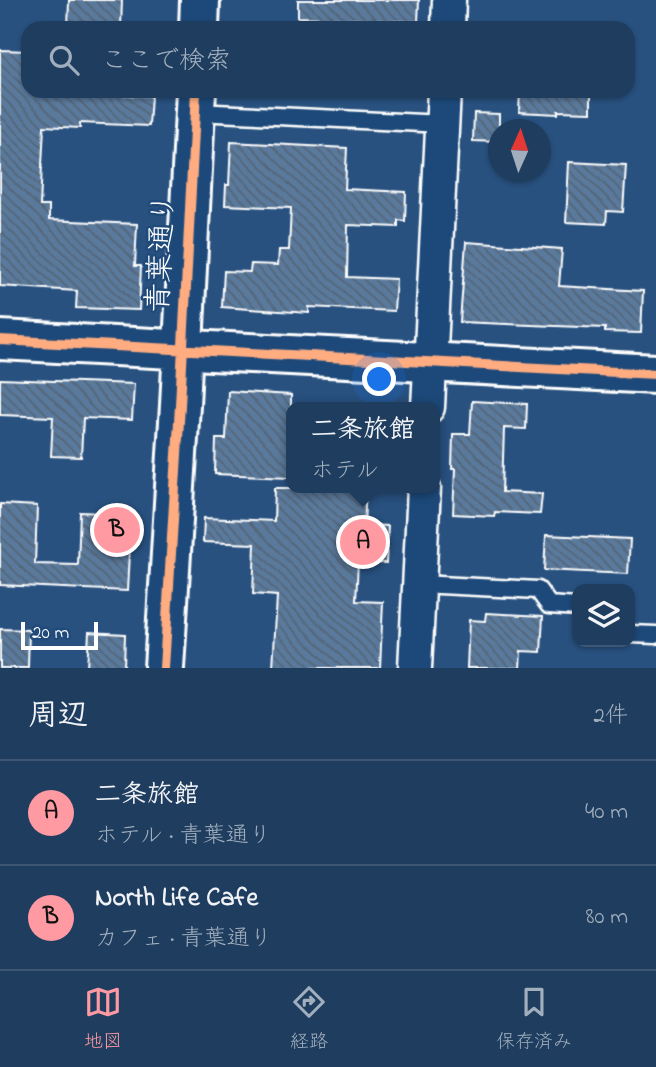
<!DOCTYPE html>
<html lang="ja">
<head>
<meta charset="utf-8">
<style>
	body { margin:0; font-family:"Indie Flower","Klee One",sans-serif; background:#264465; color:#f1f3f6 }
	.controls { position:absolute; right:21px; bottom:21px; display:grid; overflow:hidden; border-radius:14px; box-shadow:0 2px 5px #0004 }
	.controls button { width:63px; height:63px; display:grid; place-items:center; padding:0; border:0; border-bottom:2px solid #3c5674; background:#1e3d5f; color:#f1f3f6; font:35px sans-serif }
	.compass { position:absolute; left:488px; top:119px; width:63px; height:63px; border-radius:50%; background:#1e3d5f; box-shadow:0 2px 5px #0004; rotate:3deg }
	.scale { position:absolute; left:21px; bottom:18px; width:77px; box-sizing:border-box; padding-left:7px; border:4px solid #fff; border-top:0; font-size:19px; line-height:24px; white-space:nowrap; color:#fff; -webkit-text-stroke:5px #1f4a7a; paint-order:stroke }
	.you { position:absolute; left:380px; top:380px; width:24px; height:24px; margin:-18px; border:5px solid #fff; border-radius:50%; background:#1a73e8; box-shadow:0 0 0 10px #1a73e833 }
	.badge { display:grid; place-items:center; width:46px; height:46px; border-radius:50%; background:#ff9aa2; color:#111; font-size:23px; font-weight:700 }
	.pin { position:absolute; translate:-50% -50%; border:4px solid #fff; box-shadow:0 2px 7px #0006 }
	.popup { position:absolute; left:286px; top:402px; width:154px; height:91px; box-sizing:border-box; display:grid; place-content:center; border-radius:14px; background:#1e3d5f; filter:drop-shadow(0 2px 5px #0005); font-size:23px; white-space:nowrap; color:#a1aebd }
	.popup b { font-size:26px; color:#f1f3f6 }
	.popup::after { content:''; position:absolute; left:50%; top:100%; margin-left:-14px; border:14px solid transparent; border-top-color:#1e3d5f }
	.list { margin:0; padding:0; list-style:none }
	h2 { display:flex; justify-content:space-between; align-items:center; height:91px; margin:0; padding:0 28px; font-size:30px }
	h2 small { font-size:23px; font-weight:400; color:#a1aebd }
	.list li { display:grid; grid-template-columns:46px 1fr auto; gap:21px; align-items:center; box-sizing:border-box; height:105px; padding:0 28px; border-top:2px solid #3c5674 }
	.list b { display:block; font-size:26px; white-space:nowrap }
	.list p { margin:0; font-size:23px; white-space:nowrap; color:#a1aebd }
	.list em { font-size:23px; font-style:normal; color:#a1aebd }
	.icon { flex:none; width:38px; height:38px; fill:none; stroke:currentColor; stroke-width:2; stroke-linecap:round; stroke-linejoin:round }
	.map { position:relative; flex:none; width:656px; height:668px; overflow:hidden }
	.search { position:absolute; background:#1e3d5f; box-shadow:0 2px 5px #0004; left:21px; right:21px; top:21px; height:77px; display:flex; align-items:center; gap:18px; box-sizing:border-box; padding:0 24px; border-radius:21px; color:#a1aebd; font-size:26px }
	.sheet { height:301px; background:#1e3d5f }
	nav { display:flex; justify-content:space-around; align-items:center; box-sizing:border-box; height:98px; border-top:2px solid #3c5674; background:#1e3d5f; font-size:19px; color:#a1aebd }
	nav a { display:grid; justify-items:center; gap:4px }
	nav .on { color:#ff9aa2 }
	.map>svg:first-child { display:block }
	.building { fill:url(#building-back-hatch); stroke:#fff; stroke-width:2 }
	.lines { fill:none; stroke-linecap:round; stroke-linejoin:round }
	.service-casing { stroke:#fff; stroke-width:21 }
	.minor-casing { stroke:#fff; stroke-width:37 }
	.tertiary-casing { stroke:#fff; stroke-width:44 }
	.service { stroke:#1f4a7a; stroke-width:16 }
	.minor { stroke:#1f4a7a; stroke-width:32 }
	.tertiary { stroke:#1f4a7a; stroke-width:38 }
	.cycleway-casing { stroke:#1f4a7a; stroke-width:15 }
	.cycleway { stroke:#ffac80; stroke-width:10 }
	.labels { text-anchor:middle; dominant-baseline:central; stroke-width:5; stroke-linejoin:round; paint-order:stroke }
	.street-label { font-size:30px; fill:#fff; stroke:#1f4a7a }
</style>
</head>
<body>
<div class="map">
<svg width="656" height="668" viewBox="0 0 656 668">
	<defs>
		<pattern id="building-back-hatch" width="6" height="6" patternUnits="userSpaceOnUse" patternTransform="scale(1.75)"><rect width="6" height="6" fill="#5a7a9d"/><path d="M-1 5l2 2M0 0l6 6M5-1l2 2" fill="none" stroke="#536374"/></pattern>
	</defs>
	<rect width="100%" height="100%" fill="#28517f"/>
	<filter id="ink" filterUnits="userSpaceOnUse"><feTurbulence type="fractalNoise" baseFrequency=".0143" numOctaves="2"/><feDisplacementMap in="SourceGraphic" scale="14" xChannelSelector="R" yChannelSelector="G"/><feConvolveMatrix kernelMatrix="1 2 1 2 8 2 1 2 1" color-interpolation-filters="sRGB"/></filter>
	<g filter="url(#ink)">
		<!-- building -->
		<path class="building" d="M69 0H122L121 28H68Z
			M298 0H419L418 22 298 17Z
			M0 50 28 51V91H82V93L151 96 149 126 80 123V128L44 126 40 206H49V220L137 224 135 266H141L139 310 76 308 77 291 0 286Z
			M520 91H591V112L558 111V114L519 112Z
			M474 113 499 114V142L473 141Z
			M231 142 347 148 345 189 406 192 405 221 398 220V227L348 225 347 277 396 279 394 311 309 307V313L222 307 224 271 250 272 251 264 278 265 279 250H289L291 208 225 205 226 185H229Z
			M569 162 626 165 623 212 607 211 606 224 566 222Z
			M466 242 562 249 559 286 643 291 641 333 605 332V328L460 322Z
			M0 379 134 384 132 420 83 418 81 457 51 456 53 417 0 415Z
			M228 391 291 395V477L215 474 216 439H226Z
			M472 401 527 404 526 429 504 428 502 492 542 494 540 514 495 512 494 516 453 514 455 469H452L453 434H470Z
			M275 488H366L364 525 388 526 386 563 358 562 356 601 383 602 380 668H273L277 596 253 594 255 544 203 542 204 518 274 521Z
			M0 504 37 506 35 564 78 565 80 512 131 514 127 591 0 585Z
			M546 535 630 539 628 574 544 570Z
			M486 613 543 616 541 652 521 651 520 668H467L469 620 485 621Z
			M0 629 29 630 28 668H0Z
			M89 632 125 634 124 668H87Z"/>
		<g class="lines">
			<!-- service casing -->
			<g class="service-casing">
				<path id="service" d="M195 112 443 124
					M419 584 538 590 549 605 577 607
					M630 634 656 635"/>
			</g>
			<!-- minor casing -->
			<g class="minor-casing">
				<path id="minor" d="M448 28 449 0
					M428 407 444 91
					M415 668 424 488"/>
			</g>
			<!-- tertiary casing -->
			<g class="tertiary-casing">
				<path id="tertiary" d="M199 28 200 0
					M0 340 656 374
					M164 668 180 405 196 91"/>
			</g>
			<!-- service -->
			<use href="#service" class="service"/>
			<!-- minor -->
			<use href="#minor" class="minor"/>
			<!-- tertiary -->
			<use href="#tertiary" class="tertiary"/>
			<!-- cycleway casing -->
			<g class="cycleway-casing">
				<path id="cycleway" d="M0 340 656 374
					M164 668 180 405 196 91"/>
			</g>
			<!-- cycleway -->
			<use href="#cycleway" class="cycleway"/>
		</g>
	</g>
	<g class="labels">
		<!-- street labels -->
		<g class="street-label">
			<text transform="translate(163 253) rotate(-87)">青葉通り</text>
		</g>
	</g>
</svg>
<div class="controls">
<button><svg class="icon" aria-label="layers" viewBox="0 0 24 24"><path d="M12 4l9 5-9 5-9-5zM3 14l9 5 9-5"/></svg></button>
</div>
<svg class="compass" viewBox="-18 -18 36 36"><path d="M0-13l5 13h-10z" fill="#e53935"/><path d="M0 13l5-13h-10z" fill="#a1aebd"/></svg>
<div class="scale">20 m</div>
<div class="you"></div>
<div class="pin badge" style="left:363px;top:542px">A</div>
<div class="popup"><b>二条旅館</b>ホテル</div>
<div class="pin badge" style="left:117px;top:530px">B</div>
<div class="search"><svg class="icon" aria-label="search" viewBox="0 0 24 24"><circle cx="10" cy="10" r="6"/><path d="M15 15l6 6"/></svg>ここで検索</div>
</div>
<section class="sheet">
<h2>周辺<small>2件</small></h2>
<ul class="list">
<li><span class="badge">A</span><div><b>二条旅館</b><p>ホテル · 青葉通り</p></div><em>40 m</em></li>
<li><span class="badge">B</span><div><b>North Life Cafe</b><p>カフェ · 青葉通り</p></div><em>80 m</em></li>
</ul>
</section>
<nav>
<a class="on"><svg class="icon" aria-label="map" viewBox="0 0 24 24"><path d="M3 6l6-2 6 2 6-2v14l-6 2-6-2-6 2zM9 4v14M15 6v14"/></svg>地図</a>
<a><svg class="icon" aria-label="directions" viewBox="0 0 24 24"><path d="M12 3l9 9-9 9-9-9zM9 14v-3h6M13 9l2 2-2 2"/></svg>経路</a>
<a><svg class="icon" aria-label="saved" viewBox="0 0 24 24"><path d="M7 4h10v16l-5-4-5 4z"/></svg>保存済み</a>
</nav>
</body>
</html>
